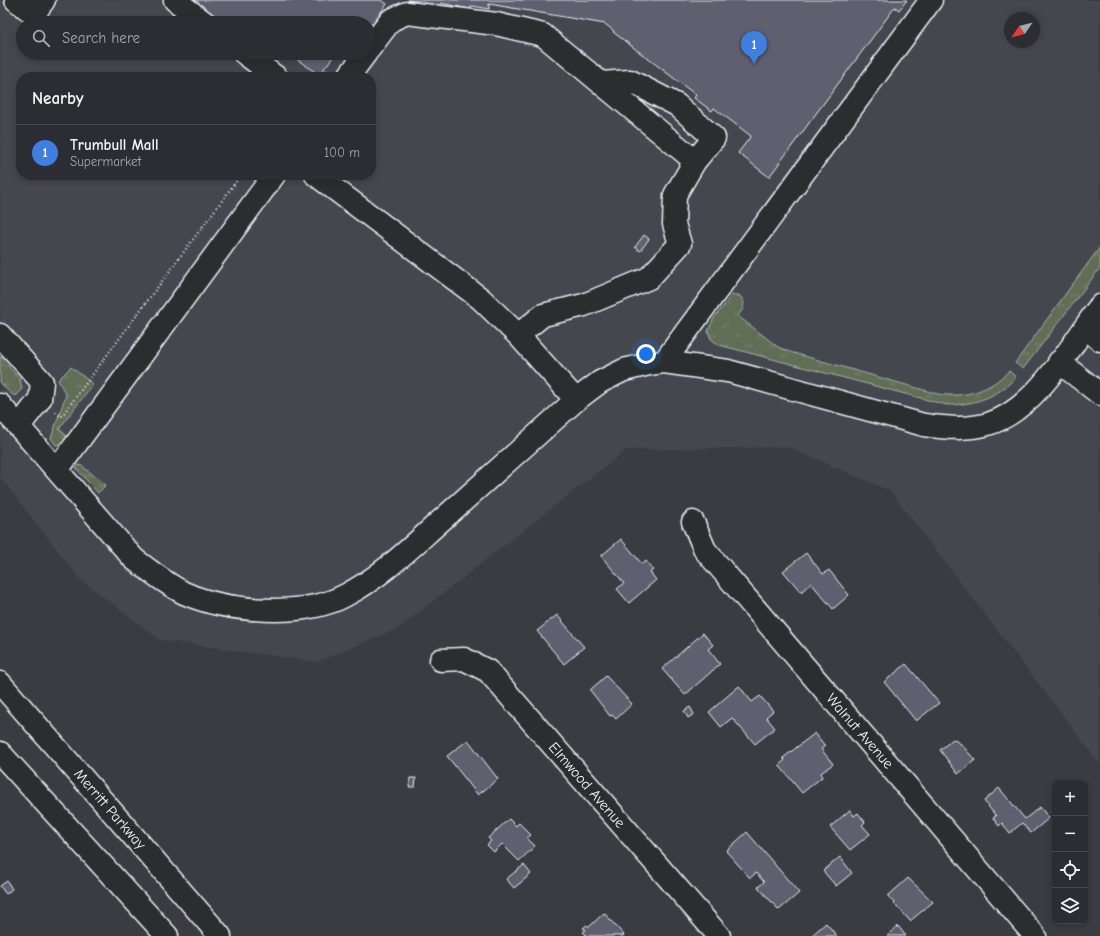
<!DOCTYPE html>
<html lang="en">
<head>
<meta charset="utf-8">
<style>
	body { margin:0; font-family:"Comic Neue",sans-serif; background:#38393e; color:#f1f3f6 }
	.controls { position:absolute; right:12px; bottom:12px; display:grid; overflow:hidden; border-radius:8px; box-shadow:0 2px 6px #0003 }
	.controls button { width:36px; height:36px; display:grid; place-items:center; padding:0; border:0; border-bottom:1px solid #48494d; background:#2c2d32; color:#f1f3f6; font:20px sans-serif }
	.compass { position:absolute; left:1004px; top:12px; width:36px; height:36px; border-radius:50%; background:#2c2d32; box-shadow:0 2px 6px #0003; rotate:235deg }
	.you { position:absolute; left:646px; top:354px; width:14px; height:14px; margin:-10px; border:3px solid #fff; border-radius:50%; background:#1a73e8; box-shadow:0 0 0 6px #1a73e833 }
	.badge { display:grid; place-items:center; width:26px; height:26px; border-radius:50%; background:#bca0f2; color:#fff; font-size:13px; font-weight:700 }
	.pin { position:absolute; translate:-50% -33px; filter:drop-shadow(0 1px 2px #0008) }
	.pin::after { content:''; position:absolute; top:21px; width:14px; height:12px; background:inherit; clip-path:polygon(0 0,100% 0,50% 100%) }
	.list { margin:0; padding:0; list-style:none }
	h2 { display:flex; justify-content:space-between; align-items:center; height:52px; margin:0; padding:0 16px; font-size:17px }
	h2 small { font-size:13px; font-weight:400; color:#a6a8ac }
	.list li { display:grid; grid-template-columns:26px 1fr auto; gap:12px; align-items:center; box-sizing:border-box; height:56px; padding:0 16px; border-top:1px solid #48494d }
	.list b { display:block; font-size:15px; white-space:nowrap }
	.list p { margin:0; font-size:13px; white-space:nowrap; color:#a6a8ac }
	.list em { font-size:13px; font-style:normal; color:#a6a8ac }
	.icon { flex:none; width:22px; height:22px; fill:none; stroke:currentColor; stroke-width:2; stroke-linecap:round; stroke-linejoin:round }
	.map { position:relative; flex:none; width:1100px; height:936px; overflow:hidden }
	.search { position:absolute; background:#2c2d32; box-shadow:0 2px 6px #0003; left:16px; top:16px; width:360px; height:44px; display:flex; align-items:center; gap:10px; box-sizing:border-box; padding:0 14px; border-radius:22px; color:#a6a8ac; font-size:15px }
	.panel { position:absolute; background:#2c2d32; box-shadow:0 2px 6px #0003; left:16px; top:72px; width:360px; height:108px; border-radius:16px }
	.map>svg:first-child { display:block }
	.built { fill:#454650; fill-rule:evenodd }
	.grass { fill:url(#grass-tufts); stroke:#a4b0a7 }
	.building { fill:#605e70; stroke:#e8f1f8 }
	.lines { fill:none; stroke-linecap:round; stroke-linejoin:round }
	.minor-casing { stroke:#e8f1f8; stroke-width:25 }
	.highway-casing { stroke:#e8f1f8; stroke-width:25 }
	.path { stroke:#e8f1f8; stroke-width:2.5; stroke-dasharray:1 3; stroke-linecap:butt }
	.minor { stroke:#2a2d2e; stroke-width:22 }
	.highway { stroke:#2a2d2e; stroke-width:22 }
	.labels { text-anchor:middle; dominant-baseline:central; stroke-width:4; stroke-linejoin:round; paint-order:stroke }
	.street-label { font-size:15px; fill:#e8f1f8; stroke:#2a2d2e }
</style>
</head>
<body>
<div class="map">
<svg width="1100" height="936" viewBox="0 0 1100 936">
	<defs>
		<pattern id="grass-tufts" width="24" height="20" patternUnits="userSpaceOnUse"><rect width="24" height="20" fill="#616e56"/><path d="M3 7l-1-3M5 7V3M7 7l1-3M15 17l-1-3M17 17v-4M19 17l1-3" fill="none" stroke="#78836f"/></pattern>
	</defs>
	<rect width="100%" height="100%" fill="#3a3c42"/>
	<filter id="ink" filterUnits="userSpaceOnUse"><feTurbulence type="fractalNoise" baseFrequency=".025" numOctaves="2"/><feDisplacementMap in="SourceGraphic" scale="8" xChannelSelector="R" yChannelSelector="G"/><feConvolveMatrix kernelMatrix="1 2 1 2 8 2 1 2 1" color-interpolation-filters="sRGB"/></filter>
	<g filter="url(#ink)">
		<!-- built -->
		<path class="built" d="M0 0H1100V764L890 491 788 447 626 450 399 628 317 662 160 640 80 579 0 477ZM1010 18H1034V42H1010ZM23 23H369V53H23ZM21 77H371V175H21Z"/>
		<!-- grass -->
		<path class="grass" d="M1100 247V268L1023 369 1015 363Z
			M732 295H739L744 301 743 309 738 316 778 347 790 352 938 394C967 398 988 391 1009 371L1016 377C998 397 974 405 947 405L719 345 711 339 708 331 714 318Z
			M0 356 20 379 22 389 15 396 10 393 0 382Z
			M71 367 93 384 59 429 66 435 67 438 62 444 56 445 51 438 66 395 58 380Z
			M78 465 82 466 106 485 98 493 77 469 76 467Z"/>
		<!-- building -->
		<path class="building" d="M194 0H381L387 4 369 27V23H225Z
			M408 0H907L899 10 895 7 769 177 738 153 751 136 714 108 712 111 694 98 696 95 613 32 614 31 605 24 489 4V9L473 6 469 9 441 3V7Z
			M288 53H336L319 75Z
			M644 235 649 239 640 251 635 247Z
			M621 539 642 564 646 561 653 570 650 572 656 580 629 603 617 589 624 583 601 556Z
			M806 553 823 574 829 570 849 595 833 609 811 583 801 592 783 571Z
			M557 615 584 647 564 664 537 631Z
			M703 633 713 645 708 649 720 664 685 695 662 669Z
			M906 664 939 703 916 721 884 682Z
			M606 676 632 704 616 719 612 715 610 716 590 690Z
			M739 686 752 702 760 696 773 711 766 717 775 728 755 744 732 718 721 727 709 712Z
			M690 707 694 714 688 718 684 711Z
			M815 733 825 746 821 749 833 764 821 773 822 777 802 793 779 765 785 760 783 758Z
			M953 739 961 744 975 760 958 774 940 750Z
			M468 740 498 779 478 795 447 756Z
			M410 778H416L415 787H409Z
			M999 788 1025 819 1040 807 1049 818 1031 833 1022 823 1010 833 1002 823 999 826 993 818 996 816 984 801Z
			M850 810 854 816 858 813 865 822 862 825 870 834 850 850 830 827Z
			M509 819 516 826 519 823 531 835 527 838 535 846 519 861 502 844 494 852 487 845 491 841 488 838Z
			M747 832 799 893 779 910 758 887 764 882 756 873 750 878 726 851Z
			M840 857 852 873 836 886 823 871Z
			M524 865 531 874 514 888 506 879Z
			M908 878 933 902 910 921 888 896Z
			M7 881 12 889 6 894 0 886Z
			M604 913 624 935 623 936H587L583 932 586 930 583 928 587 925 589 927Z
			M826 923 837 936H811Z
			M898 926 906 936H887Z"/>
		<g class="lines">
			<!-- minor casing -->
			<g class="minor-casing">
				<path id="minor" d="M16 0 34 14 44 0
					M175 0 205 23
					M369 49 391 20 407 13 496 24 543 35 695 161 675 195 674 224 680 244 649 278 584 305 543 315 518 335 576 400
					M244 53 276 77
					M348 77 366 53
					M601 83 630 81 677 105 714 138 695 161
					M316 175 481 299 518 335
					M1085 327 1100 340
					M0 335 42 382 40 399 19 426
					M664 362 931 0
					M1059 362 1100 394
					M0 405 134 559C150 571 166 584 184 593 227 612 304 618 346 595 383 576 414 544 445 517 489 478 532 439 576 400L600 382 624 370 649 364 664 362 728 371 924 425C946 428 967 430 988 424 1036 410 1072 344 1100 306
					M57 470 274 175
					M693 522 705 550 1035 936
					M441 660 464 659 488 671 719 936"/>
			</g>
			<!-- highway casing -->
			<g class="highway-casing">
				<path id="highway" d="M0 683 220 936
					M0 753 167 936"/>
			</g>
			<!-- path -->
			<path class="path" d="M321 77 327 70
				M56 412 61 417 241 175"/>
			<!-- minor -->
			<use href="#minor" class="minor"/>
			<!-- highway -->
			<use href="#highway" class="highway"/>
		</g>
	</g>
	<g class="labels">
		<!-- street labels -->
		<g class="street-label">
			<text transform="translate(860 731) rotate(49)">Walnut Avenue</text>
			<text transform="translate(587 785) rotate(49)">Elmwood Avenue</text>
			<text transform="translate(110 809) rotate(49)">Merritt Parkway</text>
		</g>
	</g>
</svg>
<div class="controls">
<button>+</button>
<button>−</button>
<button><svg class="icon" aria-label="locate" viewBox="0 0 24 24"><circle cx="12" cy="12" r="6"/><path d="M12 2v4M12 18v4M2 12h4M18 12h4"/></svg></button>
<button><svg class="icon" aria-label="layers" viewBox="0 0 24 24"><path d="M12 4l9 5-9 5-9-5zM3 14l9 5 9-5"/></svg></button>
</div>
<svg class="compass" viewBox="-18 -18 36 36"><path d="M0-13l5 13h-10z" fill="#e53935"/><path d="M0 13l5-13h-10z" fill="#a6a8ac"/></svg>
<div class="you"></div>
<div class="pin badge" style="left:754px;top:64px;background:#3f7fe0">1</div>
<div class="search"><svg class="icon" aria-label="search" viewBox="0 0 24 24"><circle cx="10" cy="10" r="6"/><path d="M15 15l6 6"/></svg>Search here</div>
<section class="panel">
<h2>Nearby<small></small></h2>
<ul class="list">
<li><span class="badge" style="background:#3f7fe0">1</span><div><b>Trumbull Mall</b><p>Supermarket</p></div><em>100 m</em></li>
</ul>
</section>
</div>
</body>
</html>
